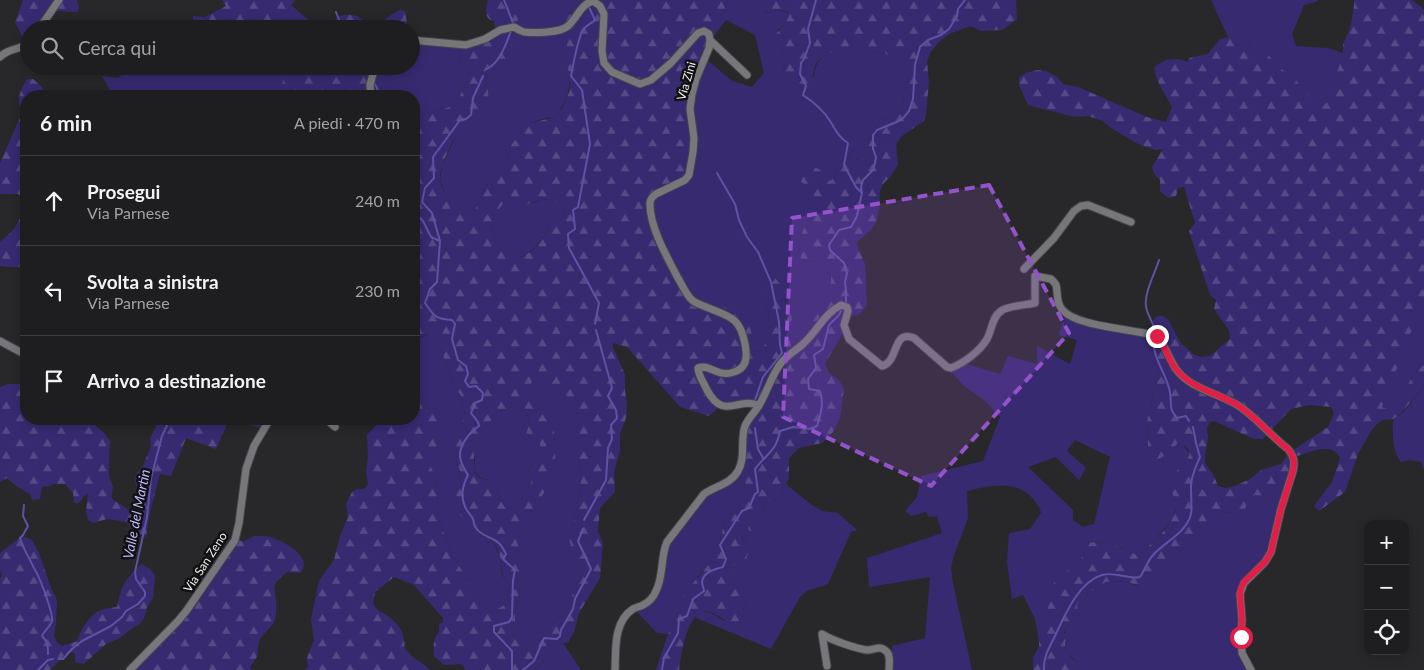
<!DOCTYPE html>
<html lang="it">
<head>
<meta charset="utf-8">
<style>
	body { margin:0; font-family:Lato,sans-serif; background:#262729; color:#f1f3f6 }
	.controls { position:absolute; right:15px; bottom:15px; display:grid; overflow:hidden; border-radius:10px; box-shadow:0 2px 12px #0003 }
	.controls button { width:45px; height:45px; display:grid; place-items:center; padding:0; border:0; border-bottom:1px solid #3c3c3e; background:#1e1e20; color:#f1f3f6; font:25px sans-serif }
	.stop { position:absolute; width:15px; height:15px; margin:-11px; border:4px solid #e11d48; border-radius:50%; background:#fff }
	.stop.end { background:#e11d48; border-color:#fff; box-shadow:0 1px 5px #0008 }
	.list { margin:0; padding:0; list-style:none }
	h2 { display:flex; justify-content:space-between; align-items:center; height:65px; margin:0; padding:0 20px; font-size:21px }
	h2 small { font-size:16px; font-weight:400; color:#a1a2a5 }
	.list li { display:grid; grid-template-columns:32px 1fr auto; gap:15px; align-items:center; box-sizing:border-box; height:90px; padding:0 20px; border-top:1px solid #3c3c3e }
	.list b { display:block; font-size:19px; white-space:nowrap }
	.list p { margin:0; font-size:16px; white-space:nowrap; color:#a1a2a5 }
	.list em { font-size:16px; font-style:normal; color:#a1a2a5 }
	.icon { flex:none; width:28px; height:28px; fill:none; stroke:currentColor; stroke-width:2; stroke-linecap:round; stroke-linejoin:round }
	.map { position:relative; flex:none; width:1424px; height:670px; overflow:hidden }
	.search { position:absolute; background:#1e1e20; box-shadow:0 2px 12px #0003; left:20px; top:20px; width:400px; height:55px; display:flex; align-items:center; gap:12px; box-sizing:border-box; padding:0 18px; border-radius:28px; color:#a1a2a5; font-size:19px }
	.panel { position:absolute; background:#1e1e20; box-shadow:0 2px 12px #0003; left:20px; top:90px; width:400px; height:335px; border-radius:20px }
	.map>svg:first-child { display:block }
	.green { fill:#382a71; fill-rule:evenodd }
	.forest { fill:url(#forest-firs); fill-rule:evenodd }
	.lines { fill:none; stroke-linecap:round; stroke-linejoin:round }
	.stream { stroke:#5e52a3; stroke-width:2 }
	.minor-casing { stroke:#47474a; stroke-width:9 }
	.minor { stroke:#77777b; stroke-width:7 }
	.route { stroke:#e11d48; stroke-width:6 }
	.marked { fill:#9353ca; fill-opacity:0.2; stroke:#9353ca; stroke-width:4; stroke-dasharray:10 6; stroke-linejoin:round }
	.labels { text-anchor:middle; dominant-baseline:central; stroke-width:5; stroke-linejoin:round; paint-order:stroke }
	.street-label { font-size:12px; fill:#f1f1f4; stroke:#111112 }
	.water-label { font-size:14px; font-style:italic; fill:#c0bbfe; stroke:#111112 }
</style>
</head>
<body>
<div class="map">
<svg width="1424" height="670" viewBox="0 0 1424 670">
	<defs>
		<pattern id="forest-firs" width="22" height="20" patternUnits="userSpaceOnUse" patternTransform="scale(1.25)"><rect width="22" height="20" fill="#382a71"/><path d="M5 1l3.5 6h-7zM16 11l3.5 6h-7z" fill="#554986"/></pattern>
	</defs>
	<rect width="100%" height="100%" fill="#28282b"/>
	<!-- green -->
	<path class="green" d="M521 0H577L558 33 567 42C565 54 568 62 569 73 571 91 566 103 555 117L546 118 527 124 519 136 510 146 508 159C490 172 481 197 472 217L464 213 460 204 451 198 444 191 440 179 442 166 459 129 489 102 486 70 517 30 518 19 523 10V5Z
		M728 0H750L752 4 767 13C775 10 783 8 789 15L787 22 777 31 784 46 783 67 789 80 802 88 814 76C814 65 822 54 833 51 840 49 841 52 847 46L863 47 872 51 886 54 905 59 908 79 904 93 903 104 893 114 879 119 868 135 869 151 867 157 856 160 849 154 845 157 838 166 836 176 830 181 823 172C816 181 807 190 813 202 814 205 816 207 817 209 814 221 809 221 803 230 800 235 799 253 801 259L809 261 821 262 829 267 831 276V290L816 306 815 328 793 352 787 333 790 311 786 304 785 298H766L768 310 770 337 761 350 752 352 751 328 726 307 721 314 690 300 650 220 647 208 690 119 704 57 732 81 752 87 764 73 755 35 726 20 713 37 715 23 724 11Z
		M1211 0H1318L1316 2 1304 5 1292 34 1296 46 1328 48 1343 53C1340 66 1335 105 1319 107 1312 107 1302 104 1295 103L1267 54 1248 42 1228 37Z
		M291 5 319 29H226L283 19Z
		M193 16 205 17 220 29H193Z
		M411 42 457 46 462 66 471 75V80L463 87 460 96 452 106 440 110 414 115V96H388L387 94 372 95 376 66H411Z
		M126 66H273C287 77 283 81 279 96H113L102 76 118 78 125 72Z
		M544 199 558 203 565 212 558 223 549 226C542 242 536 249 521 257L507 245 495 241C490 220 492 215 507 200L533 203Z
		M1424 285V364L1411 379 1400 398 1385 408 1378 405Z
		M1065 315 1150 334 1149 350 1159 372 1147 421 1148 448 1145 455 1158 460 1178 443 1183 445 1189 453 1187 460 1170 478 1169 485 1177 504 1173 518 1155 540 1139 555C1132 554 1127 550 1121 547 1114 544 1095 541 1089 543L1080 561 1056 579 1048 601V614L1037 630 1035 619 1023 595 1012 599 1007 562 1009 533 1030 529 1041 513C1040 507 1037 504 1033 499 1017 479 989 486 967 491L968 518 954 555 951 567 953 583 972 670H892V646L925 638 930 577 869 587 867 558 942 533 937 516 929 517 926 512 911 516 905 511 917 497 921 476 983 461 1000 417 984 400 963 385 949 369 963 363 1000 374 1008 356 1037 364V346L1070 364 1077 340 1059 335ZM1075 440 1110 457 1094 524 1083 527 1073 520V510L1028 467 1056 457 1079 480 1086 468 1067 451Z
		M429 334 437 342 449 370 455 387 461 396 465 416 457 433 453 451 461 475 456 494 469 525C484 532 496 541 500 559 502 564 500 570 502 575 504 578 508 581 510 584L503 606 491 612 484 610 481 600 452 555 439 520 436 478 431 467 433 453 440 440 436 414 426 405 414 383V340Z
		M533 373 552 389 564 395 571 403 578 416V459L581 479 579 498 569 539 577 565 582 573 567 607 554 623 544 629 529 653 516 640 513 633 515 623V613L520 587 525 582 527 572V563L520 553 517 540 524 530 537 519V505L556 472 554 427 538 408 529 392Z
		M1424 384V470L1421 462 1410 460 1401 462C1391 449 1393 434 1393 419 1407 412 1416 397 1424 384Z
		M512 407C529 411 532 417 526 434L532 440 540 443C542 451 538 453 534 459 531 464 530 468 528 472L531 476V484L523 492 522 503 515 510C505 510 502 501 498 494 495 489 491 485 488 480L481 478 474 471 475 459 472 451 478 435 483 428 489 424 495 413Z
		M736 476 746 483 742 493 726 513 722 533 714 558 698 576 678 611 677 620 668 634 657 633 634 609 652 599 665 548 704 496Z
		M1290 480 1272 550 1241 589V648L1250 670H1081L1074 659 1067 653 1065 645 1067 640 1064 629 1071 623 1070 619 1074 617 1078 603 1085 599 1088 595 1087 591 1102 585 1105 582H1109L1125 581 1137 586C1147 580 1157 574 1160 563L1200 538 1211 517 1219 512 1236 513 1255 495 1267 496 1276 486Z
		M786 484 809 503 822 511 838 513 857 530 851 532 828 584 807 591 800 597 771 649 696 618 697 613C711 608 714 617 725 621 729 622 734 622 738 623L745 613 743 610 747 603C744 596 741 592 738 587 735 582 733 575 731 570 734 563 738 564 744 564 746 561 748 556 748 552 749 542 728 528 755 527L759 515 767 506 774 502 776 498 783 493 782 485Z
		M563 643 581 670H536L558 645Z"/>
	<!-- forest -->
	<path class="forest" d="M23 0H77L79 7 78 12 56 11 50 12 36 29H29V54L25 50 21 34 15 22Z
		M222 0H296L291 5 283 19 220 29 205 17 226 6Z
		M488 0H521L523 5V10L518 19 517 30 506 60 486 70 489 102 482 118C478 119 473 119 470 120 458 125 438 168 440 180 443 197 451 194 459 203 466 210 461 211 472 216 482 197 489 173 508 159L510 146 519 136 527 124 555 117 563 107 570 90 569 73 565 57 567 42 558 33 577 0H728L724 11 715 23 713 37 690 92 692 143 685 178 651 197 647 208 650 220 684 292 721 314 727 303 736 305 751 328 753 352 761 350 770 337 768 310 766 298 768 281 772 278 776 279 780 284 786 304 790 311 792 319 787 330 793 352 815 328 811 315 816 306 831 290V276L829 267 821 262 809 261 801 259C799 253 800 235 803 230 809 221 813 221 817 209L813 203 807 201 806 196 811 192 812 188 801 182V172L805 169 817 168 823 172 830 181 836 176 838 166 845 157 849 154 857 160 867 157C871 147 866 137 870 128 875 118 886 118 894 113 897 110 900 107 903 104L904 93 908 79 904 59 886 54 872 51 863 47H848L842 51C831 50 817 57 814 69 812 77 813 81 807 87 802 88 800 87 795 84 780 76 783 61 784 46L775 43 774 38C778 29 787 25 789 14 775 1 763 26 750 0H1016L1017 19 1002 30 981 31 970 26 949 34 939 42 930 53 927 62 929 82 926 115 924 121 902 136 896 144 898 165 890 177 883 184 880 191 879 210 876 222 871 230 857 242 858 248 865 264 867 305 860 314 846 318 845 330 825 363 829 373 839 380 844 389 840 418 833 432 822 443 799 448 789 458V478L786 484 782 486 783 493 776 498 771 505C760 508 757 521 754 531H750L747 527C733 537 749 542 748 552 748 556 746 561 744 564 738 564 734 563 731 570L736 581 737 585 744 595 747 603 743 609 745 613 738 623 735 626C727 622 714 612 707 611 687 610 681 655 679 670H656L668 634 677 620 678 611 684 594 714 558 722 533 726 513 742 493 746 483 736 476 743 437 758 405 719 407 709 416 680 407 627 347 613 343V347L625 375V390L627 404 626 418 620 434V451L614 472 615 492 600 508 598 531 603 544 600 578 579 613 574 632 568 642 558 645 536 670H465L464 667 460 664 444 665 434 656C433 648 433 638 439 632V624L443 622V618L414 585 394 577 375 592 373 604C379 613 382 611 389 617 402 627 404 634 405 649L414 658 426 666 429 670H305L308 667 307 658 314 640 311 620 319 581 334 560 340 536 348 517 346 504 352 492 357 489C363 490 365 489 368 484L366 473 368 456 367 435 382 419H414V383L426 405 436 414 442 425 440 440 433 453 431 467 436 478 439 520 452 555 481 600 484 610 491 612 503 606 510 584 502 574 501 560 497 548 489 536 480 530 469 525 459 514 456 494 461 474 453 451 457 433 465 416 461 396 455 387 449 370 437 342 428 334 414 339V115L440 110 452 106 460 96 463 87 471 80V75L462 66 457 46 496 33 494 21C483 19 486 8 488 0ZM544 199 558 203 565 212 558 223 549 226C542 243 537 249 521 257L507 245 495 241C490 220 492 216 507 200L520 206ZM533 373 552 389 564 395 571 403 578 416V459L581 479 579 498 569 539 572 551 577 565 582 573 567 607 554 623 544 629 532 643 529 652 516 640 513 634 515 623V613L520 587 525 582 527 572V563L520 553 517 540 524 530 537 519V505L556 472 554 427 538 408 530 392ZM512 407C529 411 532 417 526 434L532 440 540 443V451L534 458 528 473 531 476V484L523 492 522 503 515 510C501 510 499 492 491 483 488 479 484 480 480 478 478 476 476 474 474 472V454L473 451 478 435 483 428 489 424 495 413Z
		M1354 0H1412L1421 7 1424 10V298L1382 407 1385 408 1400 398 1411 379 1424 364V384L1414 399 1398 416 1393 419 1382 420 1377 424 1371 431 1358 454 1345 492 1319 511 1314 506 1332 482 1340 458C1332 440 1306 454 1292 458L1290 480 1276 486 1267 496 1255 495 1247 504 1244 512 1236 513 1219 512 1211 517 1200 538 1160 563 1157 576 1149 579C1148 584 1146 586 1142 587L1125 581 1105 582C1103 584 1101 588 1099 589 1095 592 1091 589 1087 591L1088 595 1085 599 1078 603 1077 608 1078 616 1071 619V623L1064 629V633L1067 636C1067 639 1065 642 1065 645 1065 656 1078 660 1081 670H1033V658L1039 646V642L1037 630 1048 614V601L1052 586 1056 579 1080 561 1089 543C1095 541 1114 544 1120 547 1127 550 1132 554 1139 555 1151 544 1179 520 1176 503 1175 495 1167 489 1169 481 1172 471 1207 452 1178 443 1170 451 1157 465 1144 462L1145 455 1148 448 1147 421 1159 372 1149 350 1150 334 1153 321 1157 316H1162L1168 319 1180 342 1193 354 1201 357 1210 356 1230 339 1229 330 1214 309 1216 300 1210 295 1189 231 1195 223 1184 187 1178 188 1176 196 1168 198 1160 191V180L1154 174 1152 167 1163 149 1156 150 1140 145 1111 128 1103 121 1088 116 1075 117 1028 105 1019 85V78L1026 73 1037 70 1046 71 1057 77 1063 84 1078 87 1147 117 1166 122 1172 107C1165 93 1157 84 1154 68 1164 58 1175 57 1188 62L1189 58 1208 54 1220 39 1229 37 1248 42 1267 54 1283 70 1294 78 1318 106C1323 107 1327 103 1329 99L1343 53V44L1349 31 1352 19 1354 5ZM1309 405 1331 407 1334 413 1328 427 1289 453 1281 464 1261 470 1250 479 1235 486 1226 488 1218 486 1214 476 1205 463V456L1208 437 1207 428 1210 422 1214 421 1254 439H1263L1291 409Z
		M400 10 405 11 407 23 405 29H332L337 17C355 12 358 16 371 27 383 23 389 15 400 10Z
		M273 66H376L372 95 377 91 387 94 388 96H279C283 81 287 77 273 66Z
		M28 79H33L40 85 49 96H26V264C18 270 10 266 0 266V242L14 229 22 215 24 199 18 194H0V163L18 122C23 114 21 111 19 103 18 95 23 84 28 79Z
		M8 384H20L26 385V419H88L104 433 110 441 109 461V476L113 487 111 497 114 500 129 510 133 509 140 491 135 482 136 474 142 468 151 446 150 438 157 425V419H229L216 449 186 438 171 476 160 474 150 512 146 537 134 532 126 522 107 519 93 523 88 520 86 511 88 493C83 495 82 501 77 504L74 502 73 493 65 484H53L50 486 42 487 40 499 32 500 30 494 16 486 7 478 0 482V387Z
		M231 419H270L264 429Z
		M22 536 32 540 39 553 51 588 57 600 56 622 54 636 57 642 62 646 77 641C81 629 89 615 101 610 106 608 112 608 117 607 122 584 125 579 142 564L150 569 155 576 153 598 147 607 144 618 139 625 134 627 120 638 106 644 84 664 75 662V654L72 652 65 655 50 670H0V578L2 576 0 570V553Z
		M254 536C258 536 262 536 266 536 279 538 316 557 300 573L287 572 277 581 274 586C276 595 278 614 274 622 270 629 263 633 259 641 258 646 258 649 258 653 257 659 253 662 250 667L252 670H130L178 621 235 540 244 541Z"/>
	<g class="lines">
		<!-- stream -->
		<path class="stream" d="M504 0 513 23
			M816 0 808 29 810 43 804 59 801 63 800 74 806 86 803 95C812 101 824 111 830 121 835 129 839 138 848 143L844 165 856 187 862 193
			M588 5 595 20C591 24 586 25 583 30 578 37 573 66 571 76L582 90 590 144 578 207 573 210 575 229 568 234 569 248 599 303 595 324
			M336 12 341 25 344 29
			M366 69 367 66
			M487 69C501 61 505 46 511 31
			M373 81 377 88 379 96
			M717 173 735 204 739 220 747 237 758 252 771 282 779 322 780 345 782 353 763 377 755 400
			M414 212 423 221 431 237 440 241 437 282 430 289 425 303C434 316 435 319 452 320L455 324 452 339 458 360 466 366 468 374 465 381 469 387 476 386 483 393 482 400 475 403 471 413 478 422 479 426C470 432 459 445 460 456 460 463 465 470 468 475 462 487 460 497 466 509 468 512 471 515 473 519 474 524 475 529 480 532 492 541 498 537 506 554L503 559 515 570 513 580 512 617 509 622 494 626V632L512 651V670
			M440 241 432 213 422 202 425 188 434 178 433 157 460 120 466 119 471 115 473 98 483 76
			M846 302V290L845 282 847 273 844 263 830 250 829 245 839 230 851 227 857 216 862 193 861 187 863 180 873 170 875 163 876 157 873 149V135L877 130 899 121 904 117 909 111 913 99 915 65 920 47 928 40 941 35 949 29 957 16 958 9 965 0
			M1155 332C1154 323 1146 313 1146 306 1144 293 1155 273 1159 260
			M1154 339C1151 355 1167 375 1170 392 1172 404 1168 408 1177 418L1186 416 1189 421
			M755 428 758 449 763 458
			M24 505 23 516 28 526 23 535 20 538C23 548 28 556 33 566 40 578 45 592 49 605 50 610 53 616 52 621 50 627 44 631 42 636 48 642 48 646 48 654
			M584 520 606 480 608 448 612 439 611 425 617 418 616 410 608 396 612 388 596 330
			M59 659H63L72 649 82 641 111 626 122 617 126 611 138 604 145 596V592L136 579 135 572 147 517 151 478 162 436 170 419
			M38 670 48 660 53 659
			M523 670 534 661 544 638 557 639 560 636 561 630 573 609 575 599 591 569 578 541 583 529
			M662 670 664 658 678 633 679 619 687 616 693 599 704 591C704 588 702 585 702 582 703 572 715 569 723 567L726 559 720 545 742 511 749 508 755 494 758 492 755 469C767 453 776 452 780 431L793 427 810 429 817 426C821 413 824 404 820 391L809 389 808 379 816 368 814 355 823 349 829 325 839 315 842 309
			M1044 670C1043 658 1049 648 1054 638 1064 617 1078 582 1102 575 1115 571 1128 580 1140 577 1145 570 1147 561 1154 554 1165 542 1187 532 1191 514 1192 508 1191 494 1191 486 1191 476 1196 466 1200 457L1196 443 1193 427"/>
		<!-- minor casing -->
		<g class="minor-casing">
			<path id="minor" d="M39 29 59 0
				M411 40 466 45 485 39 500 30 514 27C517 29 521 31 524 32 535 33 560 33 568 26 577 18 581 4 593 1L600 6 604 14 602 51 604 63 612 72 640 84 651 80 671 63 698 33 704 31 709 34 710 40 709 48 696 79 692 94 690 109 694 138 693 152 689 175 685 180 656 194C652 197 650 199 650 203 649 226 668 259 678 278 682 285 685 292 690 298 694 303 701 305 706 307 730 317 740 317 745 344 746 351 748 359 743 366 741 369 737 371 734 372 717 378 709 363 698 368 698 375 704 383 707 390 724 422 739 395 759 406
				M710 40 747 75
				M0 57C8 48 20 50 29 43
				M371 96 370 85 375 66
				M1024 269 1054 238 1074 211 1081 206 1088 205 1131 222
				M0 341 26 355
				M326 419 335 427
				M827 666 822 634C831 640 857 649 867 650 875 650 879 645 886 651 891 655 889 664 889 670
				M130 670 178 621 187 610 235 540 239 523 246 469 254 446 270 419
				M615 670C616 650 613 622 633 609 636 607 640 607 643 605 649 602 654 596 656 591 664 576 660 558 667 542L704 494C715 486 731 484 738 471 746 458 740 440 745 426 748 419 754 413 758 407 767 393 771 376 781 363 787 355 797 350 804 343 818 330 824 314 841 305L847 307 848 311 844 325 849 339 882 366C899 362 892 329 914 338L947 367 951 368C964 363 980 351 987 339 992 330 992 317 1001 311 1007 306 1026 305 1035 303V276L1051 279C1053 281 1055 283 1056 285 1058 292 1056 301 1061 308 1073 327 1135 329 1157 336L1160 338C1165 348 1170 360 1176 369 1190 389 1219 393 1239 406 1257 418 1271 436 1288 449 1294 457 1295 461 1293 471L1281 509 1271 552 1265 562 1244 583 1240 594 1242 619 1241 637 1242 653 1251 670"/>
		</g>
		<!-- minor -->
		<use href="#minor" class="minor"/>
	</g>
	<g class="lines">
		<!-- route -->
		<path class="route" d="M1157 336 1160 338C1165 348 1169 360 1176 369 1191 389 1219 393 1239 406 1257 418 1271 436 1288 449 1294 457 1295 461 1293 471L1281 509 1271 552 1265 562 1244 582 1241 588 1240 594 1242 619 1241 637"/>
	</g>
	<!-- marked area -->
	<path class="marked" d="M989 185 1069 333 931 486 783 417 792 218Z"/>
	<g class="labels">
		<!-- street labels -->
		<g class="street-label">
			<text transform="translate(686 81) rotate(-74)">Via Zini</text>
			<text transform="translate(205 562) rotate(-57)">Via San Zeno</text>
		</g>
		<!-- water labels -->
		<g class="water-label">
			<text transform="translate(136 514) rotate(-79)">Valle del Martin</text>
		</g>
	</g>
</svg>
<div class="controls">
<button>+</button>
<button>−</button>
<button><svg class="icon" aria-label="locate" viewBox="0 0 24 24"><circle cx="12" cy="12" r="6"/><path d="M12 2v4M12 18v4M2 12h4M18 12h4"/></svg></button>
</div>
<div class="stop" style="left:1241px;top:637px"></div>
<div class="stop end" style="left:1157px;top:336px"></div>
<div class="search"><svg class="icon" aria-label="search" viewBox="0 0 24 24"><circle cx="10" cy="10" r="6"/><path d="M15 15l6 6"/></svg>Cerca qui</div>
<section class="panel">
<h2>6 min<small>A piedi · 470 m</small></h2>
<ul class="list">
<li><svg class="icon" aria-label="ahead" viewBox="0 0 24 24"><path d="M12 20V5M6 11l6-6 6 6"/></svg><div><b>Prosegui</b><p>Via Parnese</p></div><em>240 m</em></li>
<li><svg class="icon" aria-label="left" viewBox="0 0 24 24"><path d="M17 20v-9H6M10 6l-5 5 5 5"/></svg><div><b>Svolta a sinistra</b><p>Via Parnese</p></div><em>230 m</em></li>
<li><svg class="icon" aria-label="arrive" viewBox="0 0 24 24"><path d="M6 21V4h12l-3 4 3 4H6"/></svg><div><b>Arrivo a destinazione</b></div></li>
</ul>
</section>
</div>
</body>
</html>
